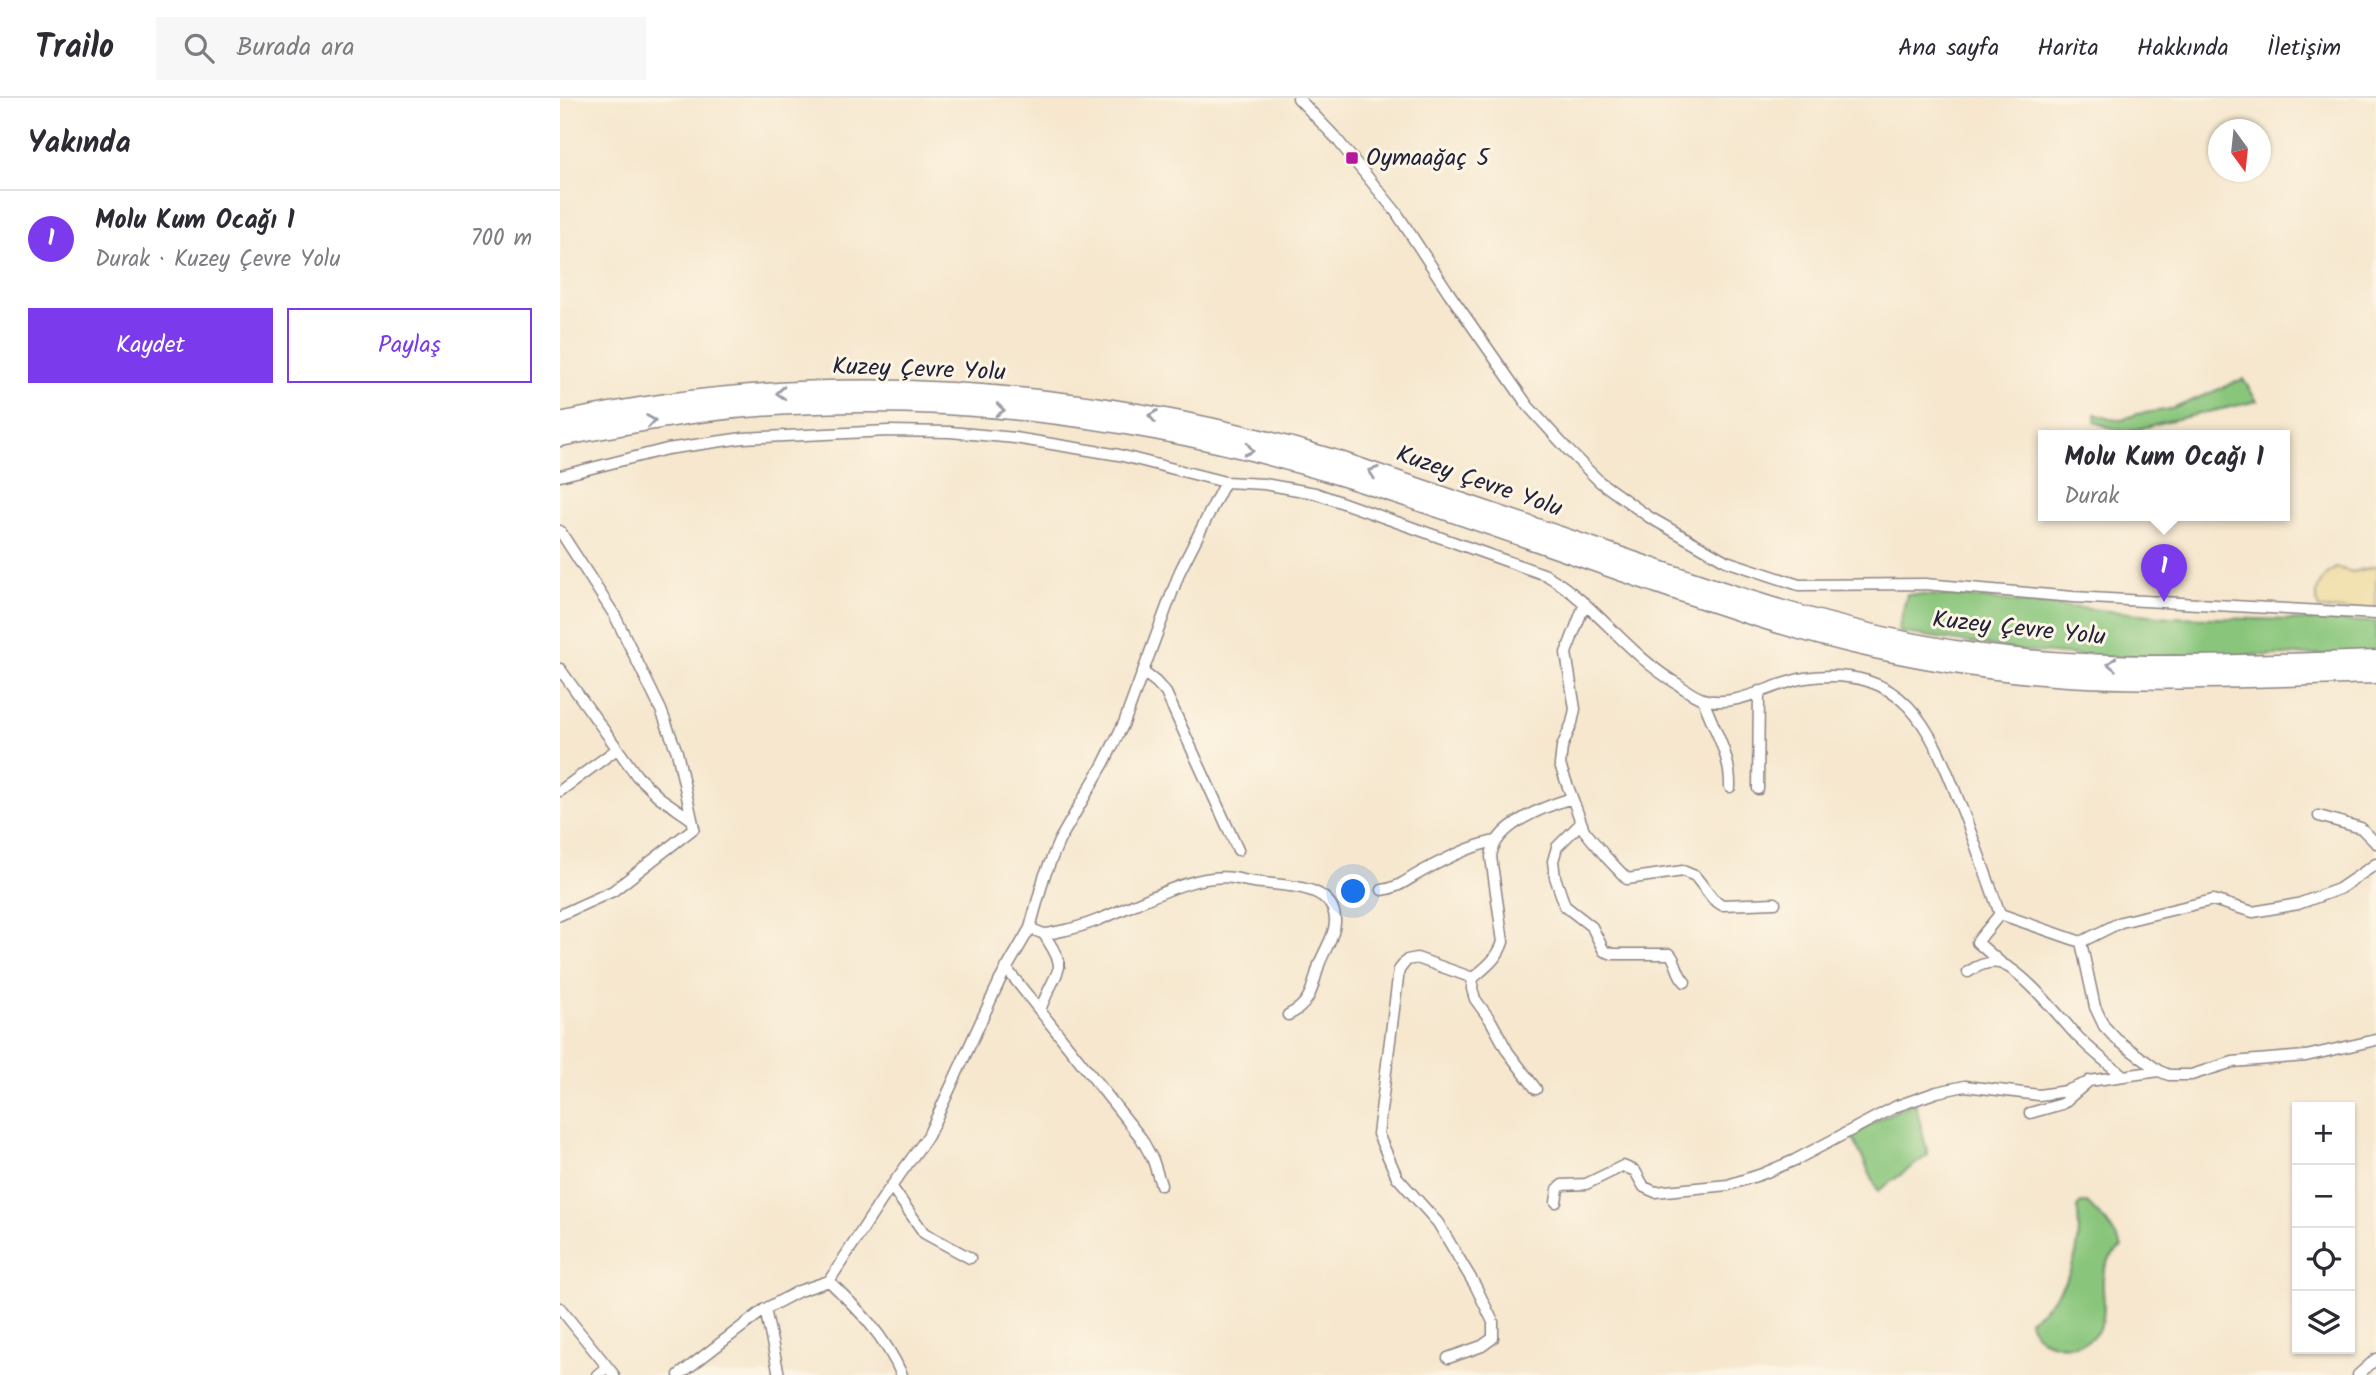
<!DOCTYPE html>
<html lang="tr">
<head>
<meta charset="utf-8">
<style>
	body { margin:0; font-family:Kalam,sans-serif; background:#f7f7f7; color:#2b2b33 }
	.controls { position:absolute; right:21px; bottom:21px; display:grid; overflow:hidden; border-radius:0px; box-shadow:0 2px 5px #0004 }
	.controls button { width:63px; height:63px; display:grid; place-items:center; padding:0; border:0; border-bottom:2px solid #e1e1e2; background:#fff; color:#2b2b33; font:35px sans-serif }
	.compass { position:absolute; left:1648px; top:21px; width:63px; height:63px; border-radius:50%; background:#fff; box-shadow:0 2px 5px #0004; rotate:165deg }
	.you { position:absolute; left:794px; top:794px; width:24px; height:24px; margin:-18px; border:5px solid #fff; border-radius:50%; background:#1a73e8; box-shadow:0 0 0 10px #1a73e833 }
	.badge { display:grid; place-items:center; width:46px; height:46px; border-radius:50%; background:#7c3aed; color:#fff; font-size:23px; font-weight:700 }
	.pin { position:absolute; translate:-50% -58px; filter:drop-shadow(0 2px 4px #0008) }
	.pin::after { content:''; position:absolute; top:37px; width:24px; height:21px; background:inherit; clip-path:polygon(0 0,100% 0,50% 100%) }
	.popup { position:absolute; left:1478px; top:332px; width:252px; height:91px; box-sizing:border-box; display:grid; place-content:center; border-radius:0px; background:#fff; filter:drop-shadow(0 2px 5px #0005); font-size:23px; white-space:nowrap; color:#7c7c81 }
	.popup b { font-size:26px; color:#2b2b33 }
	.popup::after { content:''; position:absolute; left:50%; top:100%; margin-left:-14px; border:14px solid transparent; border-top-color:#fff }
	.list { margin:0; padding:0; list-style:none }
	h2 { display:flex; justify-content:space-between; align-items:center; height:91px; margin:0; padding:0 28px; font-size:30px }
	h2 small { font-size:23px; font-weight:400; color:#7c7c81 }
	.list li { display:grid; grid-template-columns:46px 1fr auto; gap:21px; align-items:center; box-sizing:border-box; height:98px; padding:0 28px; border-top:2px solid #e1e1e2 }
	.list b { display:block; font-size:26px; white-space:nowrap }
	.list p { margin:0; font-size:23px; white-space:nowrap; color:#7c7c81 }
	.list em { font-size:23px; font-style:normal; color:#7c7c81 }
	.actions { display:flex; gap:14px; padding:21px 28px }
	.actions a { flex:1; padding:16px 0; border:2px solid #7c3aed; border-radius:0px; text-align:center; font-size:24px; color:#7c3aed }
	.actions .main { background:#7c3aed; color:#fff }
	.icon { flex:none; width:38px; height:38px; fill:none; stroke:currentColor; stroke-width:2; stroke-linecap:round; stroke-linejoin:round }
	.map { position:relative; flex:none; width:1816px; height:1277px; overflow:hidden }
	header { display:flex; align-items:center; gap:42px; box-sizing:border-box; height:98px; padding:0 35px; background:#fff; border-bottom:2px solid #e1e1e2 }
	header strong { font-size:33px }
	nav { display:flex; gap:38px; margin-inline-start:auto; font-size:24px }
	.search { width:490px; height:63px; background:#f7f7f7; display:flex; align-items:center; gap:18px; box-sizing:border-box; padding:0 24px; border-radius:0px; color:#7c7c81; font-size:26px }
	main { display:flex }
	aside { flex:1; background:#fff }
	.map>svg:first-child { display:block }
	.green { fill:#89c67c; stroke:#56745c; stroke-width:2 }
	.sand { fill:#eeda9e; stroke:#887e6c; stroke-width:2 }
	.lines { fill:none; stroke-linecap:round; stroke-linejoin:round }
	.street-casing { stroke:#8c8484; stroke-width:13 }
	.highway-casing { stroke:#8c8484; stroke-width:21 }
	.street { stroke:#fff; stroke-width:10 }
	.highway { stroke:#fff; stroke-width:18 }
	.oneway { stroke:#9c9ca7 }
	.poi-dot { fill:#b5179e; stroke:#fcf5e5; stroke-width:2.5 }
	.labels { text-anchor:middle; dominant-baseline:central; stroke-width:6; stroke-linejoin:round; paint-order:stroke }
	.poi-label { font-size:24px; fill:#22223b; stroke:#fcf5e5; text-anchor:start }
	.street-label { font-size:24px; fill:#22223b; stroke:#fcf5e5 }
</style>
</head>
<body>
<header>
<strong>Trailo</strong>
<div class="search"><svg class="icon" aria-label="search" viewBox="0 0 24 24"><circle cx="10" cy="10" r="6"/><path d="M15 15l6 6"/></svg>Burada ara</div>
<nav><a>Ana sayfa</a><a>Harita</a><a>Hakkında</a><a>İletişim</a></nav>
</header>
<main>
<aside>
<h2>Yakında<small></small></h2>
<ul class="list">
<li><span class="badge">1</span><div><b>Molu Kum Ocağı 1</b><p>Durak · Kuzey Çevre Yolu</p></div><em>700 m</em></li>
</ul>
<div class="actions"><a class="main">Kaydet</a><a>Paylaş</a></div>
</aside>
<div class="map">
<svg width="1816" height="1277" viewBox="0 0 1816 1277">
	<rect width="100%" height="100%" fill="#fcf5e5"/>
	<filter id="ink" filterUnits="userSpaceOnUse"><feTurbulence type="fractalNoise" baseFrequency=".0143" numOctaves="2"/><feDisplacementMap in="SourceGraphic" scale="14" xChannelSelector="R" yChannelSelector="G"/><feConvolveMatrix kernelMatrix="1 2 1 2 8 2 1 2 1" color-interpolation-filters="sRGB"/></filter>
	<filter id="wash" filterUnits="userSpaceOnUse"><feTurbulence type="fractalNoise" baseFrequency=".00686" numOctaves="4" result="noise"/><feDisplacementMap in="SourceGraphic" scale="28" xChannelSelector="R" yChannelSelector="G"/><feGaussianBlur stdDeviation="1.57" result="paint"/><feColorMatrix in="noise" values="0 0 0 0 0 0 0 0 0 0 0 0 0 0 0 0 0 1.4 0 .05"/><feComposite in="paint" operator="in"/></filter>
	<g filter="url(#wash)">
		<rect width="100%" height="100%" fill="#f6e7ce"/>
		<!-- green -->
		<path class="green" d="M1683 281 1697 303 1604 324 1565 335 1535 324V316L1550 321 1562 322 1577 316 1612 311Z
			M1347 496 1408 499 1610 519 1816 524V556L1545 559 1464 553 1338 534Z
			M1355 1004 1368 1057 1318 1093 1292 1038 1325 1018Z
			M1521 1105H1527L1549 1127 1562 1149C1531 1172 1548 1192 1543 1220 1537 1249 1507 1252 1485 1243 1475 1238 1471 1232 1469 1222 1507 1196 1525 1155 1517 1109Z"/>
		<!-- sand -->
		<path class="sand" d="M1816 468V513L1759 511C1753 492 1760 479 1776 470L1793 474Z"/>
	</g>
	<g filter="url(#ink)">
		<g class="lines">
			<!-- street casing -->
			<g class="street-casing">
				<path id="street" d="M738 0 775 39 836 114 889 195 968 308 1008 352 1040 384 1089 419 1166 463 1239 487 1365 486 1513 499 1816 516
					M0 378 107 351 183 340 328 333 390 334 455 340 559 357 665 384 704 386 755 395 986 477C1036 506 1066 555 1116 585 1125 591 1133 598 1143 601 1175 611 1213 585 1245 580 1344 566 1370 628 1400 706 1414 742 1427 779 1440 816
					M0 433 55 518 101 612 117 654 134 730 53 793 0 817
					M1025 505 1006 555 1015 611 1012 625 1002 649 1000 667 1024 732 1046 759 1067 781 1123 773 1135 778 1153 801 1162 807 1215 805
					M0 571 77 678 99 699 131 721
					M583 574 596 584 606 595 678 752
					M1143 601C1153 631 1171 656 1170 689
					M1198 691 1199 593
					M0 693 57 651
					M1759 718 1801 730 1816 745
					M1021 725 997 749 993 763 995 779 1005 808 1032 829 1044 853 1053 856H1110C1117 863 1116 875 1125 884
					M822 792C839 790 848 781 863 773 883 762 915 746 937 743
					M1440 816 1521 844 1561 824 1653 802 1693 814 1738 806 1779 791 1816 766
					M1440 816 1417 844 1441 865
					M470 830C474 832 480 835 485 836 491 836 499 833 506 832 556 822 624 773 673 780 680 781 686 783 694 784 720 788 777 784 775 825 774 841 762 855 758 870 752 891 750 907 728 917
					M1521 844 1535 909 1544 928 1556 941 1599 973 1609 977H1631L1673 964 1746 958 1816 942
					M446 870 581 1040 593 1062 601 1087
					M1408 874C1417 868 1428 863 1439 865 1462 871 1501 921 1518 939 1532 953 1548 966 1564 978
					M913 880 912 891 915 901 931 923 948 954 976 991
					M480 913C483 900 500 874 499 867 498 856 489 845 484 836
					M1470 1015 1502 1006 1529 983 1599 973
					M331 1088 364 1135 410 1160
					M996 1104 998 1091 1002 1087 1026 1086 1063 1068 1075 1073 1084 1089 1095 1094 1168 1087 1202 1076 1235 1062 1337 1008 1377 994 1405 988 1479 997 1506 993 1524 986
					M269 1183C300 1213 324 1237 342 1277
					M0 1210 54 1277
					M205 1211 219 1277
					M888 1260 922 1248 933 1240V1224L916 1189 878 1125 837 1079 818 1036 839 872 847 862 857 860 913 880C926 869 938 860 943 844L931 759C934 727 986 708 1012 700
					M37 1277 47 1269
					M119 1277 205 1211 239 1193 269 1183 325 1097 368 1038 440 882 470 830 484 779 499 743 544 665 564 625 620 473 665 384
					M1798 1277 1816 1261"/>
			</g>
			<!-- highway casing -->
			<g class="highway-casing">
				<path id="highway" d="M0 324C256 268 527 287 777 362 867 393 957 423 1047 454 1167 496 1287 537 1414 555 1547 574 1682 566 1816 562
					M0 339C49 330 98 320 147 314 356 290 573 315 774 376 878 408 980 445 1083 481 1159 507 1236 534 1315 551 1366 562 1419 571 1471 576 1585 587 1702 579 1816 576"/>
			</g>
			<!-- street -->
			<use href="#street" class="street"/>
			<!-- highway -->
			<use href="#highway" class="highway"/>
		</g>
		<!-- one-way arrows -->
		<defs><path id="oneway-chevron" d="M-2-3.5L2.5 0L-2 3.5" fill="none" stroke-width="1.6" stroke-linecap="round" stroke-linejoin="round" transform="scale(1.75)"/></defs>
		<g class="oneway">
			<use href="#oneway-chevron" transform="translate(221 295) rotate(176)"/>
			<use href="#oneway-chevron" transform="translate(440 312) rotate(5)"/>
			<use href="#oneway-chevron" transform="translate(593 318) rotate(-170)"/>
			<use href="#oneway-chevron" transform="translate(91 323) rotate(-9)"/>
			<use href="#oneway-chevron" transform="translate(689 352) rotate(14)"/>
			<use href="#oneway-chevron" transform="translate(813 374) rotate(-161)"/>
			<use href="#oneway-chevron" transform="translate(1552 566) rotate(-178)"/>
		</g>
	</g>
	<!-- markers -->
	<rect class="poi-dot" x="785" y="53" width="14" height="14" rx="3.5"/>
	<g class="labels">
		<!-- poi labels -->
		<g class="poi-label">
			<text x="806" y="60">Oymaağaç 5</text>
		</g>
		<!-- street labels -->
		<g class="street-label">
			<text transform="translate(359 272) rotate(2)">Kuzey Çevre Yolu</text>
			<text transform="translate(919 384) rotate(19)">Kuzey Çevre Yolu</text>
			<text transform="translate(1459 531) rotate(6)">Kuzey Çevre Yolu</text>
		</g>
	</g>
</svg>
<div class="controls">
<button>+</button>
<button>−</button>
<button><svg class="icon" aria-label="locate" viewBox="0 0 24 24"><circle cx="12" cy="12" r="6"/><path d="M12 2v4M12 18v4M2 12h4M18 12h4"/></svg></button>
<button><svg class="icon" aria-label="layers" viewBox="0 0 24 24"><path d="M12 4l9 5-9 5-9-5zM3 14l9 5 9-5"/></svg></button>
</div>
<svg class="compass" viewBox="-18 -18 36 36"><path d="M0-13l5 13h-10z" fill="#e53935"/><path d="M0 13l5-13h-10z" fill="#7c7c81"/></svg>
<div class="you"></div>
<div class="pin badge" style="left:1604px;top:504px">1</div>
<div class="popup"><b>Molu Kum Ocağı 1</b>Durak</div>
</div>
</main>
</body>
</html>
